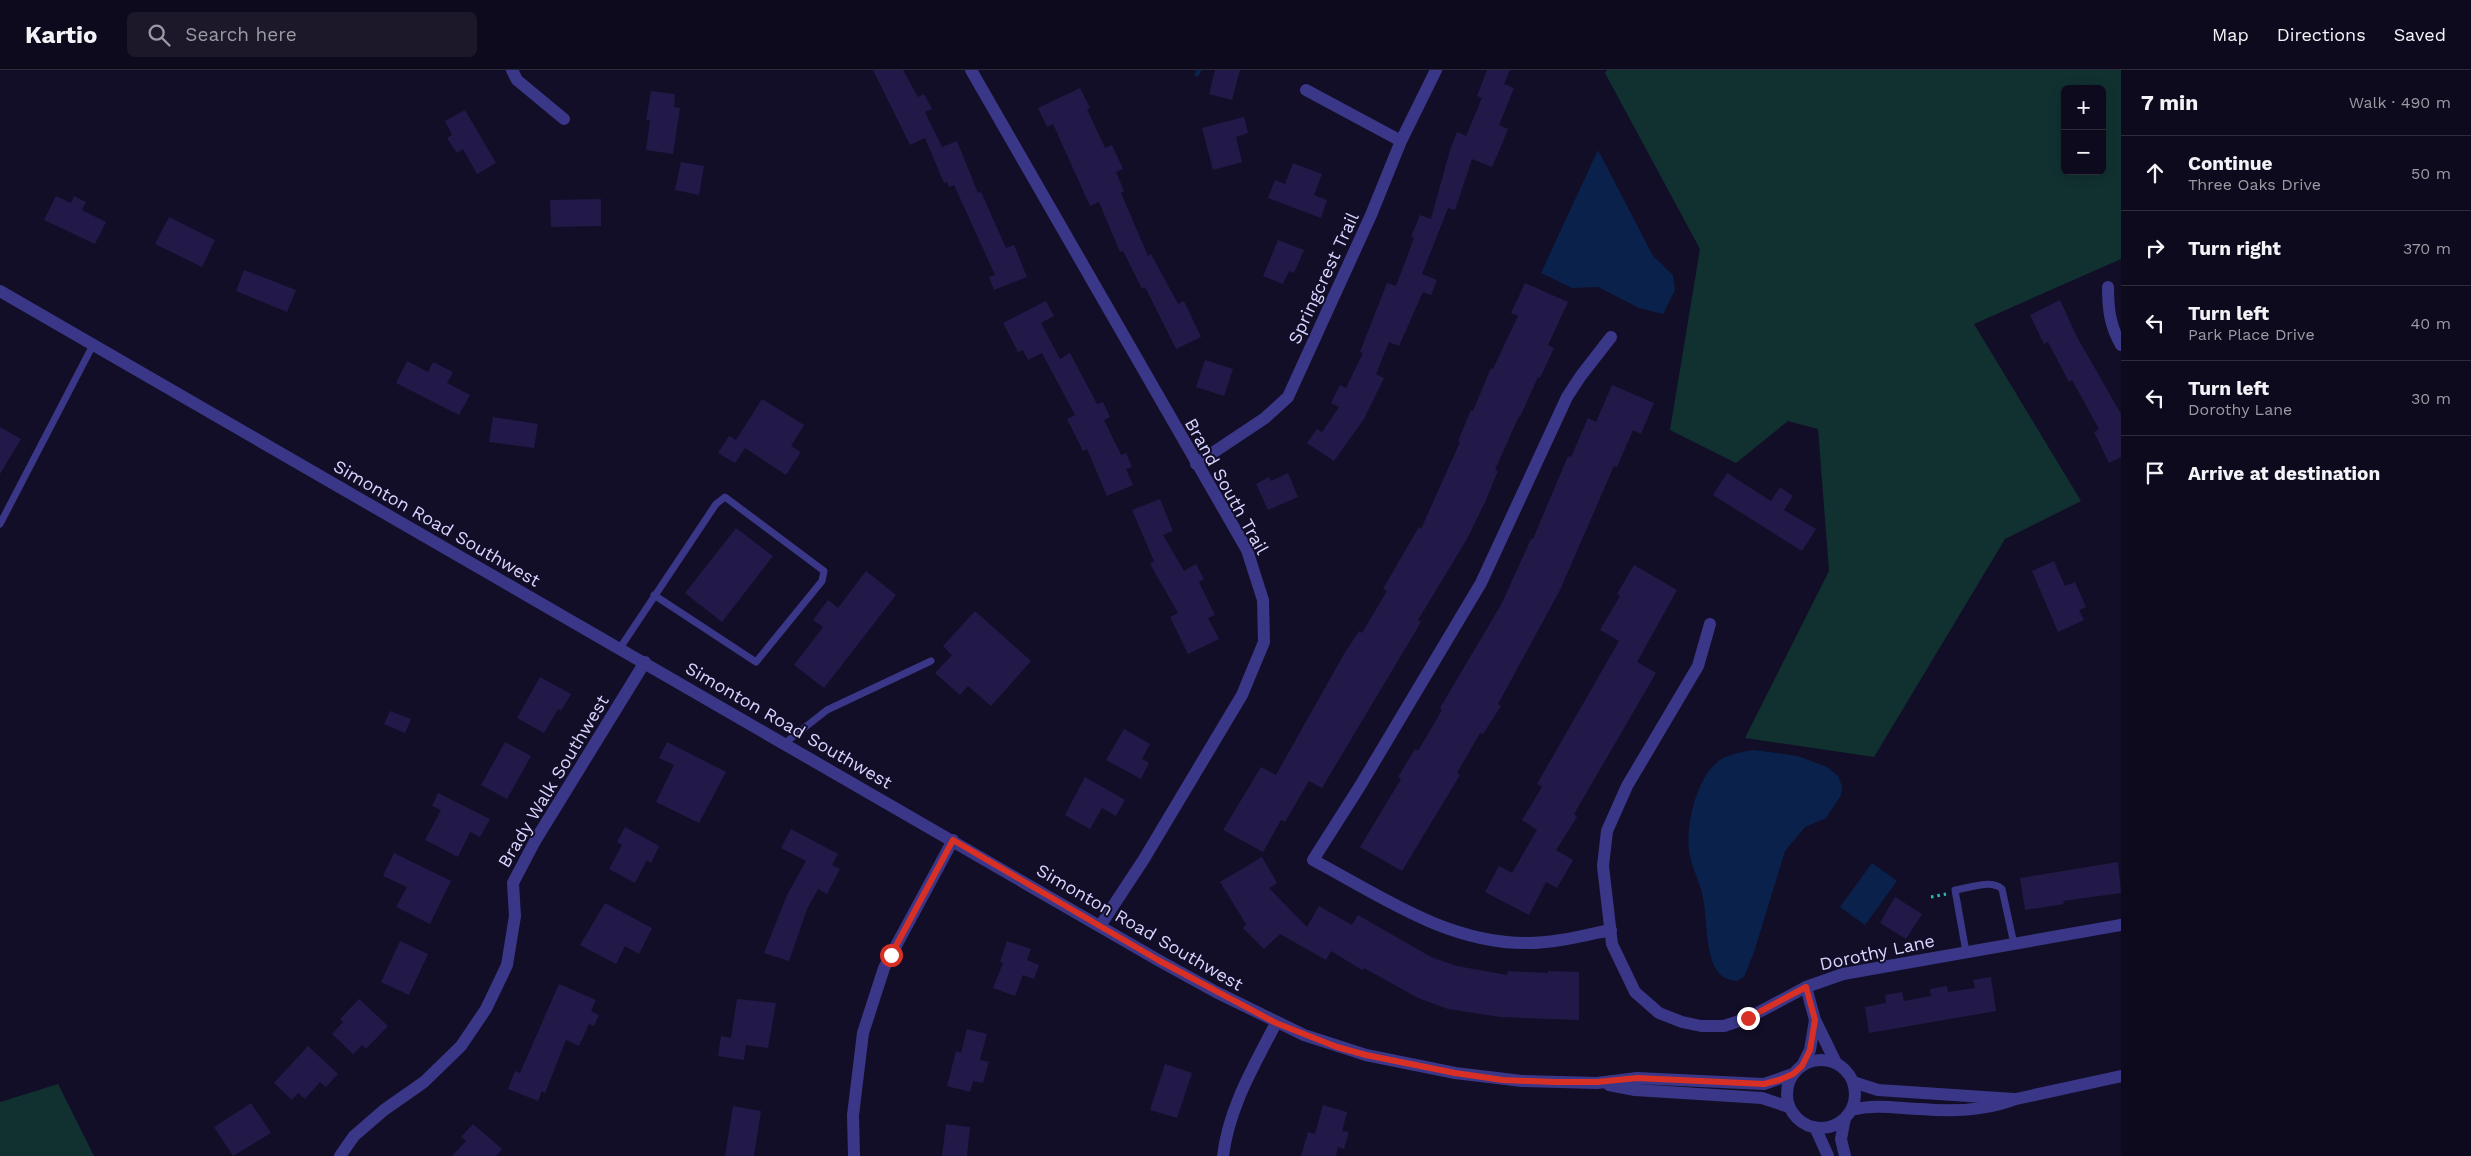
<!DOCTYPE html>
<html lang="en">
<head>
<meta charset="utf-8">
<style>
	body { margin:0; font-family:"Work Sans",sans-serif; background:#1c182a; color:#f1f3f6 }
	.controls { position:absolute; right:15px; top:15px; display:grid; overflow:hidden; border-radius:8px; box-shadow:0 2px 12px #0003 }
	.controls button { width:45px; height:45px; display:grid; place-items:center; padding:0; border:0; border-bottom:1px solid #2e2b3b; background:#0e0a1d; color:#f1f3f6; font:25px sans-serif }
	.stop { position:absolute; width:15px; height:15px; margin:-11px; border:4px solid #d93025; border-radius:50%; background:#fff }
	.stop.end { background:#d93025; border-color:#fff; box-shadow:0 1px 5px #0008 }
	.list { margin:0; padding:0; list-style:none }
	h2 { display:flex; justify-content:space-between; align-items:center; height:65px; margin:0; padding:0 20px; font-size:21px }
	h2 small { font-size:16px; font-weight:400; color:#9b9aa4 }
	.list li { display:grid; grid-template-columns:32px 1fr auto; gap:15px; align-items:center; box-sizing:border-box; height:75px; padding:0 20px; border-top:1px solid #2e2b3b }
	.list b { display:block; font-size:19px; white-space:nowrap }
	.list p { margin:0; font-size:16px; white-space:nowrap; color:#9b9aa4 }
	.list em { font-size:16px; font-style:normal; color:#9b9aa4 }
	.icon { flex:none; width:28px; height:28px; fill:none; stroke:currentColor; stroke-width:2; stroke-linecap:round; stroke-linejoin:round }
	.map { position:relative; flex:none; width:2121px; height:1086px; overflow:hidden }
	header { display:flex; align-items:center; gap:30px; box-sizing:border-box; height:70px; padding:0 25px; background:#0e0a1d; border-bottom:1px solid #2e2b3b }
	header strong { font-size:24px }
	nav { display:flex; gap:28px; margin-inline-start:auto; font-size:18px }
	.search { width:350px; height:45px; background:#1c182a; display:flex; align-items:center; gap:12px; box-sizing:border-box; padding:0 18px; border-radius:8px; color:#9b9aa4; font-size:19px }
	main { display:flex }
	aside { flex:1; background:#0e0a1d }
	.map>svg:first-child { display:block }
	.green { fill:#113130; fill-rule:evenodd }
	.water { fill:#0a224b }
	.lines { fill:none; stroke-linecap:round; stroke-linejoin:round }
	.stream { stroke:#0a224b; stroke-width:5 }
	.building { fill:#231949 }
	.path { stroke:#29beb5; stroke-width:3; stroke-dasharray:2.5 4; stroke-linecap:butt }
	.service { stroke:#3a3788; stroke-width:7 }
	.minor { stroke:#3a3788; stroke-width:12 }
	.tertiary { stroke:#3a3788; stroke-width:12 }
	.route { stroke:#d93025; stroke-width:6 }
	.labels { text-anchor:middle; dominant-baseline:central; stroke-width:4; stroke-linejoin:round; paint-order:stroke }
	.street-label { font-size:18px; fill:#d9d4ff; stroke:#120e27 }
</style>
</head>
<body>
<header>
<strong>Kartio</strong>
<div class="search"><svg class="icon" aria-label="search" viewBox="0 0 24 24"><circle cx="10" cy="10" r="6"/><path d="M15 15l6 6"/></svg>Search here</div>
<nav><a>Map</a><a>Directions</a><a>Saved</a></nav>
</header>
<main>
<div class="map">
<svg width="2121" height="1086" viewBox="0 0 2121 1086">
	<rect width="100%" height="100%" fill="#120e27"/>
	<!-- green -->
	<path class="green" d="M1607 0H2121V189L1974 254 2081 431 2005 469 1874 687 1745 668 1829 501 1818 359 1788 351 1736 393 1670 360 1700 179 1605 3ZM2065 19H2102V101H2065Z
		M58 1014 94 1086H0V1032Z"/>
	<!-- water -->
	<path class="water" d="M1598 80 1653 186 1673 205 1675 220 1663 244 1639 238 1598 217 1572 218 1541 203Z
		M1753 680 1798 686 1827 697 1838 706 1842 716 1841 725 1826 748 1805 757 1785 781 1754 882 1744 907 1737 911C1731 910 1724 909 1720 904 1704 888 1708 845 1702 823 1698 809 1691 795 1689 780 1686 753 1697 706 1720 690 1729 684 1743 682 1753 680Z
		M1872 793 1897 811 1865 855 1840 837Z"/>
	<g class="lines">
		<!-- stream -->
		<path class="stream" d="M1197 4 1199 0"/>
	</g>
	<!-- building -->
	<path class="building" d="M873 0H903L918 27 924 24 932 39 925 42 942 77 957 71 978 123 981 122 1006 178 1014 175 1027 207 994 220 989 207 995 205 954 115 949 117 947 112 944 113 925 68 910 75Z
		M1215 0H1240L1232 30 1209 24Z
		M1487 0H1510L1504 14 1514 18 1499 55 1508 59 1502 74 1492 97 1472 89 1455 140 1448 138 1422 204 1437 210 1431 225 1423 222 1399 276 1389 272 1376 304 1384 308 1364 349 1334 391 1307 373 1317 359 1322 362 1339 337 1331 333 1340 315 1346 318 1363 283 1360 282 1387 213 1396 216 1414 168 1411 167 1420 145 1431 149 1450 80 1457 62 1466 66 1482 28 1477 26Z
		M1080 18 1090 38 1087 39 1105 78 1112 75 1123 99 1116 102 1124 121 1121 123 1148 186 1151 184 1178 234 1184 231 1201 267 1176 279 1145 217 1142 219 1123 181 1120 182 1099 132 1090 136 1053 54 1047 57 1038 38Z
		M651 21 675 24 674 37 680 38 673 84 646 80 650 50H646Z
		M465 40 496 93 477 104 463 79 457 83 447 68 452 65 445 51Z
		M1244 47 1248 63 1236 67 1242 92 1213 100 1202 58Z
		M681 92 704 96 699 125 675 120Z
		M1293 93 1322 104 1314 125 1327 130 1321 148 1268 128 1275 110 1285 114Z
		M56 126 71 133 74 126 86 132 82 140 106 152 95 174 44 150Z
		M601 129V156L551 157 550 130Z
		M169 147 215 170 202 197 155 174Z
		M1278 170 1304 180 1294 203 1289 201 1283 214 1263 206Z
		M244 200 296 220 287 242 236 221Z
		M1525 213 1568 232 1548 275 1554 278 1540 308 1538 307 1520 347 1519 346 1495 400 1498 401 1485 432 1467 469 1418 550 1421 552 1322 718 1309 711 1285 752 1281 750 1263 782 1223 760 1261 697 1276 705 1344 584 1359 561 1362 563 1387 521 1383 519 1402 486 1419 457 1421 459 1460 372 1458 371 1471 340 1473 341 1491 298 1493 299 1518 246 1511 243Z
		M2060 230 2077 267 2121 344V387L2109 393 2094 362 2099 359 2072 310 2069 312 2048 272 2044 274 2030 245Z
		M1046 231 1054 246 1041 253 1060 289 1070 283 1097 334 1103 332 1110 347 1104 350 1121 385 1126 383 1132 397 1126 399 1133 415 1107 426 1087 379 1083 381 1067 349 1075 345 1042 283 1028 290 1023 280 1018 282 1003 253Z
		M1205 290 1233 299 1224 326 1196 317Z
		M407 291 428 302 433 292 453 302 447 313 470 325 459 345 396 313Z
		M1612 315 1654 333 1641 364 1633 360 1617 397 1614 396 1560 520 1498 634 1501 636 1483 664 1480 663 1457 703 1460 705 1402 801 1360 777 1401 709 1398 707 1415 679 1418 681 1442 640 1440 638 1502 533 1531 469H1533L1568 386 1571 387 1588 348 1596 352Z
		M762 329 804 355 791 376 801 382 786 405 745 378 735 393 718 383 729 366 736 370Z
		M493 347 538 354 534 378 489 372Z
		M0 357 21 369 0 404Z
		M1288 403 1298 427 1268 440 1256 414 1269 407 1271 411Z
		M1727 403 1771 431 1780 417 1793 426 1784 440 1816 459 1802 481 1713 425Z
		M1160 429 1173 461 1163 465 1184 501 1196 494 1204 509 1199 512 1215 545 1208 548 1219 569 1188 584 1170 547 1178 543 1150 494 1154 491 1132 440Z
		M736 458 773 486 722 552 685 523Z
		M2054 491 2065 516 2075 512 2086 537 2079 540 2084 550 2058 562 2032 501Z
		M1634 495 1677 520 1637 592 1656 603 1574 744 1577 747 1556 780 1573 790 1557 818 1546 812 1529 845 1485 822 1499 796 1512 803 1537 760 1522 750 1542 717 1537 714 1619 571 1600 560 1620 526 1617 524Z
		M866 501 896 525 824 618 794 595 823 557 813 550 828 530 838 538Z
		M975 541 1031 591 991 636 968 616 960 625 935 603 952 585 943 576Z
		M540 607 571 624 561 641 558 639 544 663 517 648Z
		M390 641 411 649 405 663 384 654Z
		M1124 659 1150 674 1142 689 1149 693 1141 709 1106 690Z
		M505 672 531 686 507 729 481 715Z
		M667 672 726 702 699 753 656 732 674 695 659 688Z
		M1085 707 1125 730 1116 746 1102 738 1090 759 1065 745Z
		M438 723 490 749 480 767 470 762 458 787 425 770 441 740 432 736Z
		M625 757 659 776 651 793 647 790 635 813 609 799 622 775 617 772Z
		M791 759 838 784 832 795 840 799 827 824 818 819 807 839 789 891 764 883 787 825 806 791 781 778Z
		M394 783 451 811 430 854 396 837 407 817 383 806Z
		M1262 787 1277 813 1269 818 1307 857 1319 836 1352 855 1358 845 1431 887 1457 896 1507 905 1508 901 1548 903V901L1579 902V950L1500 947 1448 939 1418 928 1364 898 1362 900 1331 881 1326 890 1280 864 1264 879 1243 858 1246 854 1220 812Z
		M2118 792 2121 823 2063 831 2064 834 2025 840 2020 808Z
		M1895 827 1922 844 1906 869 1880 853Z
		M605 833 652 858 639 884 625 876 616 894 580 875Z
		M400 871 428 884 409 925 381 912Z
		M1007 871 1031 879 1027 890 1039 895 1034 909 1023 905 1015 926 993 918 1003 893 1000 892Z
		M1991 907 1996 941 1869 963 1865 937 1886 933 1885 925 1902 922 1904 931 1931 926 1930 919 1947 916 1948 922 1975 918 1973 910Z
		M559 914 596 930 591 941 599 945 594 956 589 954 579 976 566 970 545 1023 542 1021 538 1031 508 1019 515 1001 520 1003Z
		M359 929 388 956 366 979 362 975 353 984 332 964 343 952 340 949Z
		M737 929 776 933 768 978 746 975 744 990 718 986 721 966 731 968Z
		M967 959 987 964 980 990 989 992 983 1013 973 1011 970 1022 947 1016 956 981 961 983Z
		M308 976 338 1004 326 1017 320 1012 305 1029 298 1023 292 1030 274 1013Z
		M1165 994 1192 1003 1177 1048 1150 1040Z
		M251 1033 271 1063 233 1086 214 1057Z
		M1323 1035 1347 1042 1342 1061 1349 1062 1344 1079 1338 1077 1336 1086H1301L1308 1062 1315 1064Z
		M733 1036 761 1041 754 1086H725Z
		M473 1054 502 1079 496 1086H452L466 1071 461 1067Z
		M946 1054 970 1057 967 1086H942Z"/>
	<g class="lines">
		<!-- path -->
		<path class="path" d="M1931 827 1946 824"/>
		<!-- service -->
		<path class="service" d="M0 454 93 275
			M620 578 716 434 725 427 824 501 822 511 756 592 654 525
			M785 673 827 640 931 591
			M1966 882 1955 820C1969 818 1991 809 2002 819L2014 874"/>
		<!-- minor -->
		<path class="minor" d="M512 0 517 10 564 49
			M971 0 1247 480 1263 530 1264 572 1242 625 1144 789 1100 856
			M1306 20 1401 71
			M2108 217C2108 239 2110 256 2121 275
			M1196 394 1265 348 1288 327 1371 145 1401 71 1436 0
			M1710 554 1698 596 1627 716 1607 761 1603 796 1612 874 1635 922 1659 943 1682 952 1701 956H1724L1748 948 1806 917 1843 904 2121 855
			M1611 860C1584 865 1556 873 1528 873 1448 874 1381 826 1313 790L1360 716 1481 513 1567 327 1580 307 1611 267
			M1806 917 1815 950 1836 993
			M1802 996 1810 980 1815 950
			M340 1086 354 1066 384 1040 424 1012 461 976 486 939 507 895 515 846 513 813 535 771 645 592
			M854 1086 853 1045 863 963 884 898 953 770
			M1223 1086C1229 1037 1254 996 1276 953"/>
		<!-- tertiary -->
		<path class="tertiary" d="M0 221 1158 890 1216 922 1304 965 1366 985 1455 1003 1522 1011 1597 1013 1637 1008 1764 1014 1793 1004
			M1787 1024a34 34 0 1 1 68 0a34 34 0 1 1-68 0Z
			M1853 1012 1878 1020 2014 1029
			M1609 1015 1635 1020 1762 1028 1789 1037
			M1851 1040C1875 1034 1896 1038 1921 1039 1952 1042 1987 1040 2016 1029L2121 1006
			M1815 1057 1828 1086
			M1845 1086 1841 1069 1845 1048"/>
	</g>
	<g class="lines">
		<!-- route -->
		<path class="route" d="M891 885 953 770 1158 890 1276 953 1337 977 1366 985 1455 1003 1503 1010 1555 1012H1597L1637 1008 1764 1014 1779 1010 1793 1004 1802 996 1810 980 1815 950 1806 917 1748 948"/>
	</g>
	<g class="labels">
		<!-- street labels -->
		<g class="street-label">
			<text transform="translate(1323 208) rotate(-65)">Springcrest Trail</text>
			<text transform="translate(1227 416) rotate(61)">Brand South Trail</text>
			<text transform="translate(437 453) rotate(30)">Simonton Road Southwest</text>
			<text transform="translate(789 655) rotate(30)">Simonton Road Southwest</text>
			<text transform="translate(553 711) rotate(-59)">Brady Walk Southwest</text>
			<text transform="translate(1140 857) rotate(30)">Simonton Road Southwest</text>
			<text transform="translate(1877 882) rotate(-12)">Dorothy Lane</text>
		</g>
	</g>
</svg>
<div class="controls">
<button>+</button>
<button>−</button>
</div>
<div class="stop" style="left:891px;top:885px"></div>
<div class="stop end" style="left:1748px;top:948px"></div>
</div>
<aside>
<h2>7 min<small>Walk · 490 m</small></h2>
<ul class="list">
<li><svg class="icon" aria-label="ahead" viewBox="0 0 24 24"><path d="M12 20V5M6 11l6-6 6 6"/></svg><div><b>Continue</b><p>Three Oaks Drive</p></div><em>50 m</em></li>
<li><svg class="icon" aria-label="right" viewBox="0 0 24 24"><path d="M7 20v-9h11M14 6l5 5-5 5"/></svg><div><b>Turn right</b></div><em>370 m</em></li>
<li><svg class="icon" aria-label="left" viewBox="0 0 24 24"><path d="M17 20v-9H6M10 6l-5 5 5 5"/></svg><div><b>Turn left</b><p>Park Place Drive</p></div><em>40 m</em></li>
<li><svg class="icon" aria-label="left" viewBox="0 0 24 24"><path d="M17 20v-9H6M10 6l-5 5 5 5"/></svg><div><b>Turn left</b><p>Dorothy Lane</p></div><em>30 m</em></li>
<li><svg class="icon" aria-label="arrive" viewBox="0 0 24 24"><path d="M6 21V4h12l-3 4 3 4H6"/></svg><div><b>Arrive at destination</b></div></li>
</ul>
</aside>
</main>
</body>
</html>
